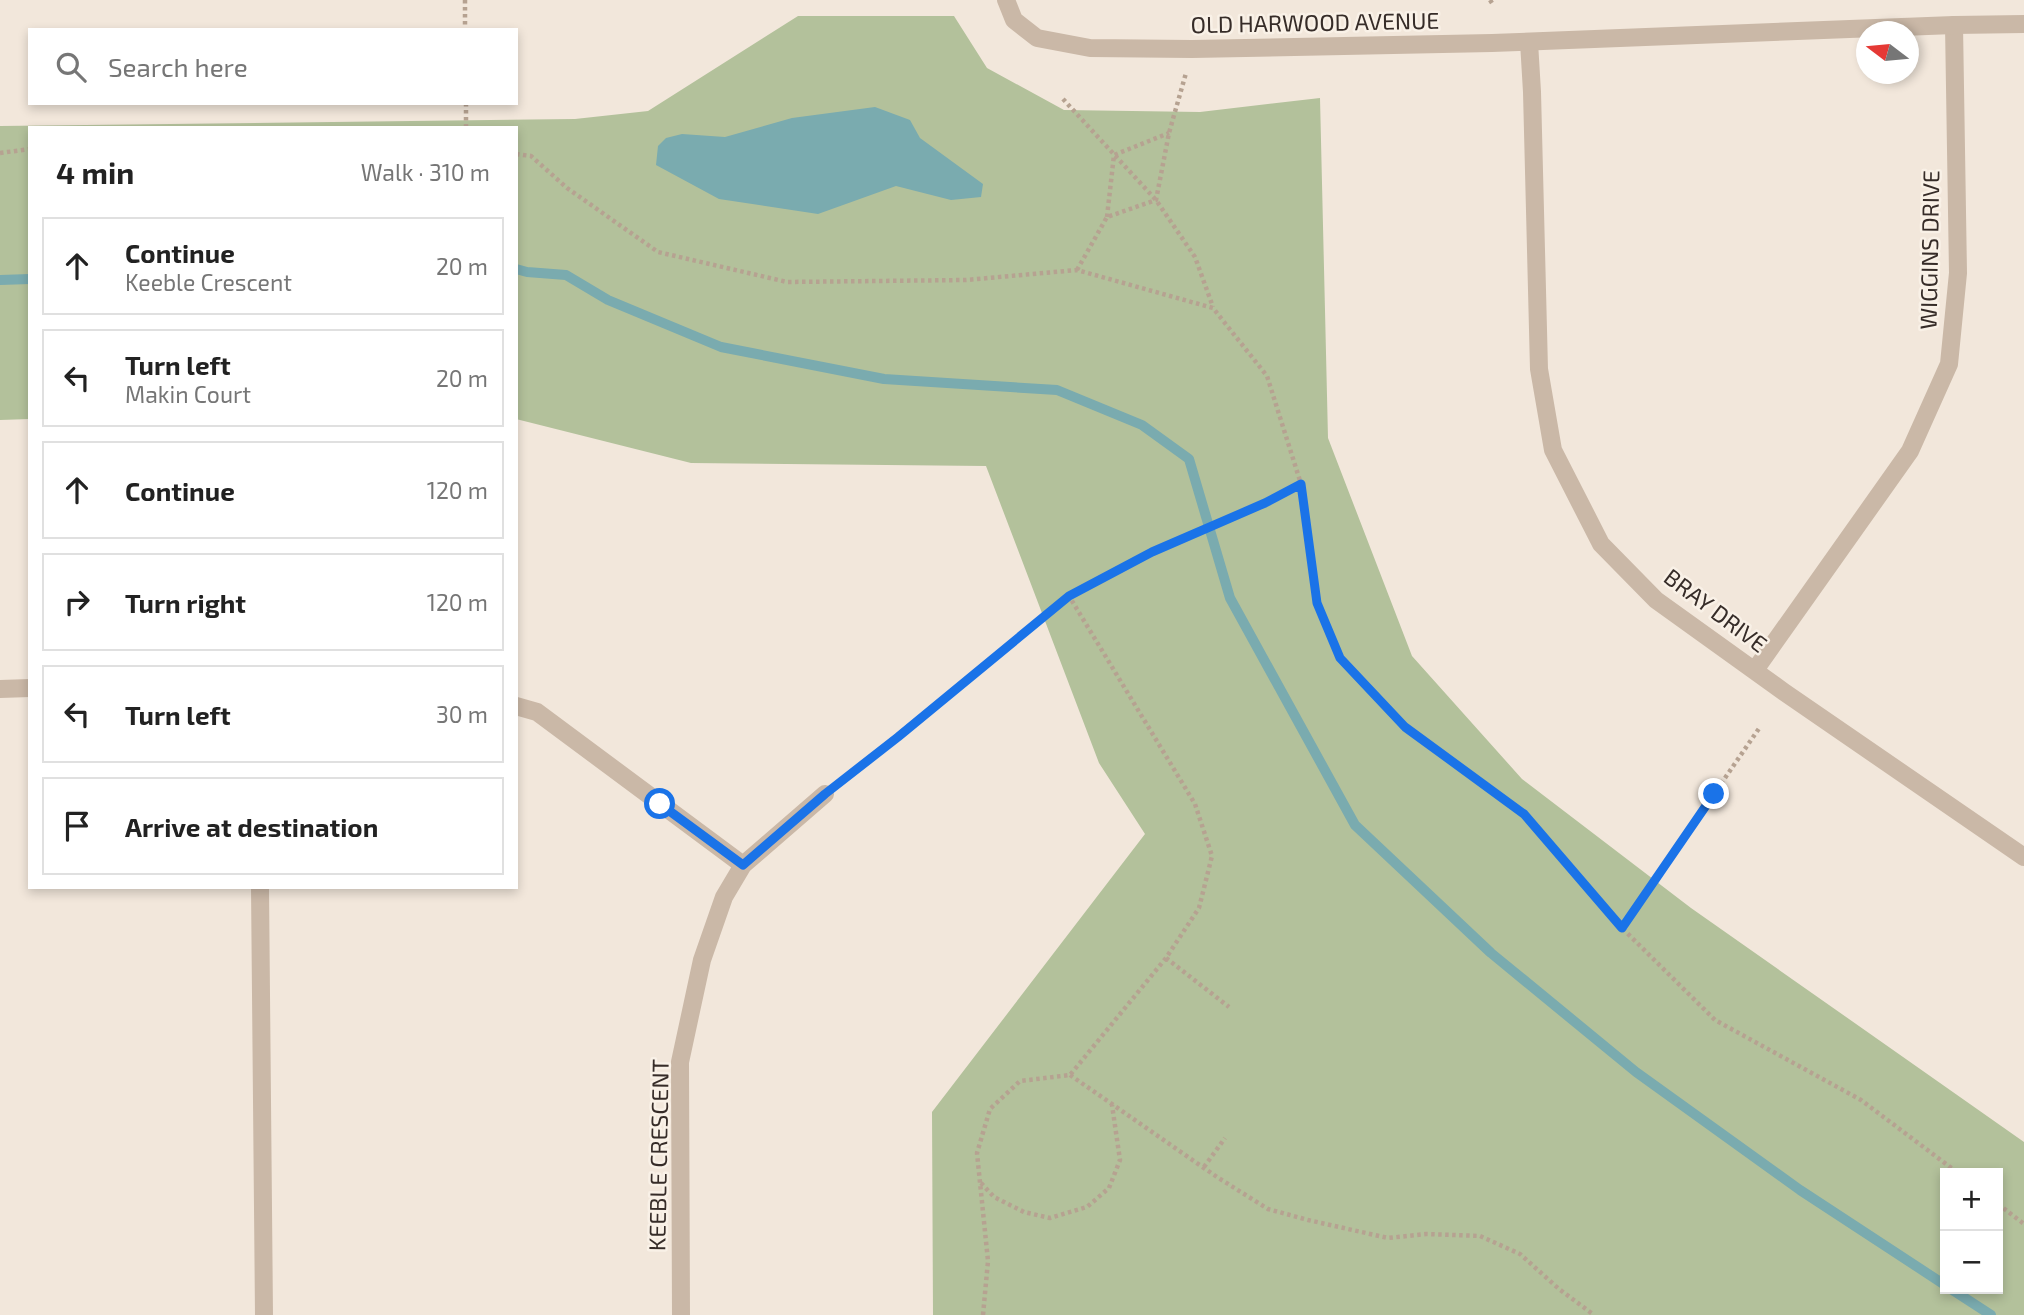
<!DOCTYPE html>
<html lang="en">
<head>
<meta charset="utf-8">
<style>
	body { margin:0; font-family:"Exo 2",sans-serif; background:#f6f6f6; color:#222 }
	.controls { position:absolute; right:21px; bottom:21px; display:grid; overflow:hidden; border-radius:0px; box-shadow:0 4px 10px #0003 }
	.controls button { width:63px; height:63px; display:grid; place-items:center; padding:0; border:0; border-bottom:2px solid #e0e0e0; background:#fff; color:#222; font:35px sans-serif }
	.compass { position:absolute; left:1856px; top:21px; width:63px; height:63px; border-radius:50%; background:#fff; box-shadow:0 4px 10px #0003; rotate:286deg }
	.stop { position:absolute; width:21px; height:21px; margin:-16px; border:5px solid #1a73e8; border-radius:50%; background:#fff }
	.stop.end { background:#1a73e8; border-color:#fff; box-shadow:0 2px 7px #0008 }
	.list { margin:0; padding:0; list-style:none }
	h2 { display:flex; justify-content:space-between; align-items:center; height:91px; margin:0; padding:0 28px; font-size:30px }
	h2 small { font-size:23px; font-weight:400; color:#767676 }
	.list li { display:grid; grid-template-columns:46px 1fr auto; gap:21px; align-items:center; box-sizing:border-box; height:98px; margin:0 14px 14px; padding:0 14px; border:2px solid #e0e0e0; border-radius:0px }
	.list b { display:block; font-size:26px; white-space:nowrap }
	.list p { margin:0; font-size:23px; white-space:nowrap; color:#767676 }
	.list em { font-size:23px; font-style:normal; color:#767676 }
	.icon { flex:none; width:38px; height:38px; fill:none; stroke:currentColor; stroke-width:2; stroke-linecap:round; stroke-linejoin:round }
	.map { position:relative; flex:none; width:2024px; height:1315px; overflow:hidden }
	.search { position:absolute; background:#fff; box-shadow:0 4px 10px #0003; left:28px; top:28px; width:490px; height:77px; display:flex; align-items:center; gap:18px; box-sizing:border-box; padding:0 24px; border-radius:0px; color:#767676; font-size:26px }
	.panel { position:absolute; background:#fff; box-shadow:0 4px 10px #0003; left:28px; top:126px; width:490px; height:763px; border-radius:0px }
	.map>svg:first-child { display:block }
	.green { fill:#b3c19b; fill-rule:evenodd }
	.water { fill:#7aabaf }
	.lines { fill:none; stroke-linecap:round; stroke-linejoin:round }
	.stream { stroke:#7aabaf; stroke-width:10 }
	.path { stroke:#b6a291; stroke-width:4.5; stroke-dasharray:3.5 3.5; stroke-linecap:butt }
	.minor { stroke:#cab8a7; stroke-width:18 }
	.tertiary { stroke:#cab8a7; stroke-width:18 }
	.route { stroke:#1a73e8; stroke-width:9 }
	.labels { text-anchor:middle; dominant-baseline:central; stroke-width:5; stroke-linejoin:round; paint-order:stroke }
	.street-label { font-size:23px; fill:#362c28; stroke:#f9f1e7 }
</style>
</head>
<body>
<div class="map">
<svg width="2024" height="1315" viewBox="0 0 2024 1315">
	<rect width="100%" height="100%" fill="#f2e7db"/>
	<!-- green -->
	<path class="green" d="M798 16H954L987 68 1064 110 1200 112 1320 98 1328 438 1412 656 1522 779 1691 908 2024 1142V1315H933L932 1112 1145 834 1099 763 986 466 691 463 516 419V128H30V419L0 420V126L575 119 648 111ZM1945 1173H1998V1289H1945Z"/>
	<!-- water -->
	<path class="water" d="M875 107 910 120 920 138 983 184 981 197 951 200 896 186 818 214 719 199 656 165 658 146 666 138 682 134 725 137 792 118Z"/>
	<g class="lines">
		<!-- stream -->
		<path class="stream" d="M516 269 527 272 566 275 608 300 721 347 884 379 1057 390 1142 425 1189 459 1230 598 1355 825 1491 953 1636 1072 1800 1190 1945 1285
			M0 280 30 279
			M1951 1289 1991 1315"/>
		<!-- path -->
		<path class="path" d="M465 0V30
			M1490 0 1492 3
			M1063 99 1156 200 1195 257 1213 307
			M466 103V128
			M0 153 30 149
			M516 154 531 156 567 188 658 252 787 282 966 280 1077 270 1213 308 1267 376 1301 484 1317 603 1340 658 1405 727 1524 814 1622 928 1715 1020 1861 1100 1958 1173
			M1107 217 1114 155 1169 133
			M1077 270 1107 217 1156 200 1169 133 1186 73
			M842 780 1069 596 1152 553 1264 503 1301 484
			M1622 928 1760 727
			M1166 958 1229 1007
			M1070 1075 1217 1177 1268 1209 1308 1220 1388 1238 1426 1234 1480 1236 1520 1254 1559 1289 1594 1315
			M1204 1167 1225 1138
			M981 1183 994 1197 1024 1212 1050 1218 1087 1207 1109 1188 1120 1160 1112 1105
			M1998 1204 2024 1224
			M983 1315 988 1261 977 1153 990 1109 1020 1081 1070 1075 1166 958 1199 908 1212 856 1195 804 1069 596"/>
		<!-- minor -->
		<path class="minor" d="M1529 42 1532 92 1539 369 1553 450 1601 544 1656 600 1784 692 2024 857
			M1755 670 1910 451 1949 364 1958 273 1954 25
			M0 689 30 688
			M516 706 537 712 743 865
			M260 887 264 1315
			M681 1315 680 1062 702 960 724 897 743 865 825 794"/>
		<!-- tertiary -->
		<path class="tertiary" d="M1006 0 1014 20 1037 38 1090 48 1192 49 1492 43 1954 25 2024 24"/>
	</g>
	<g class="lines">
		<!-- route -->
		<path class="route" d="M660 804 743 865 825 794 898 737 1069 596 1152 552 1265 503 1301 484 1317 603 1340 658 1405 727 1524 814 1622 928 1714 794"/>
	</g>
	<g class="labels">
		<!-- street labels -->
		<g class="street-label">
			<text transform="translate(1315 22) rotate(-1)">OLD HARWOOD AVENUE</text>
			<text transform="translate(1929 250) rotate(-89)">WIGGINS DRIVE</text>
			<text transform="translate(1716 610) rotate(37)">BRAY DRIVE</text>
			<text transform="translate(658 1155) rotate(-89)">KEEBLE CRESCENT</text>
		</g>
	</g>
</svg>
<div class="controls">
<button>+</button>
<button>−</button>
</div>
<svg class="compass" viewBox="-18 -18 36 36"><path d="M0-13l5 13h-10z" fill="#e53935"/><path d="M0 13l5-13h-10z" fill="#767676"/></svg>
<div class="stop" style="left:660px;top:804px"></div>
<div class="stop end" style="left:1714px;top:794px"></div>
<div class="search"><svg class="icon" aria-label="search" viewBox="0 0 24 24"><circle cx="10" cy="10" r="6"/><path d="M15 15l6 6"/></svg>Search here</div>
<section class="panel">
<h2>4 min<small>Walk · 310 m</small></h2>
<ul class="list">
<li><svg class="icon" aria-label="ahead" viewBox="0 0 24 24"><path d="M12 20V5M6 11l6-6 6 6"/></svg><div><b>Continue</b><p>Keeble Crescent</p></div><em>20 m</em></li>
<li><svg class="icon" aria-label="left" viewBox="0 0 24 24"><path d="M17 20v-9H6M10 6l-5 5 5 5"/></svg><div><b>Turn left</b><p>Makin Court</p></div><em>20 m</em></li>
<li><svg class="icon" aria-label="ahead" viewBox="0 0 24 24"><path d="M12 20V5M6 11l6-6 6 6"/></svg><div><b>Continue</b></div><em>120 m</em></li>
<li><svg class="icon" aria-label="right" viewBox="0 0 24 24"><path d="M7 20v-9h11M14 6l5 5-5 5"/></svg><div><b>Turn right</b></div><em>120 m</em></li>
<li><svg class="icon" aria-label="left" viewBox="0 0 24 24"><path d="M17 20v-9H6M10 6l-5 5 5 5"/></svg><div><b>Turn left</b></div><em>30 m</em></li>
<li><svg class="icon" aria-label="arrive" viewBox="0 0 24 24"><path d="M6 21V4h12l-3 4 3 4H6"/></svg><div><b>Arrive at destination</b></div></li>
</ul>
</section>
</div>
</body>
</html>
